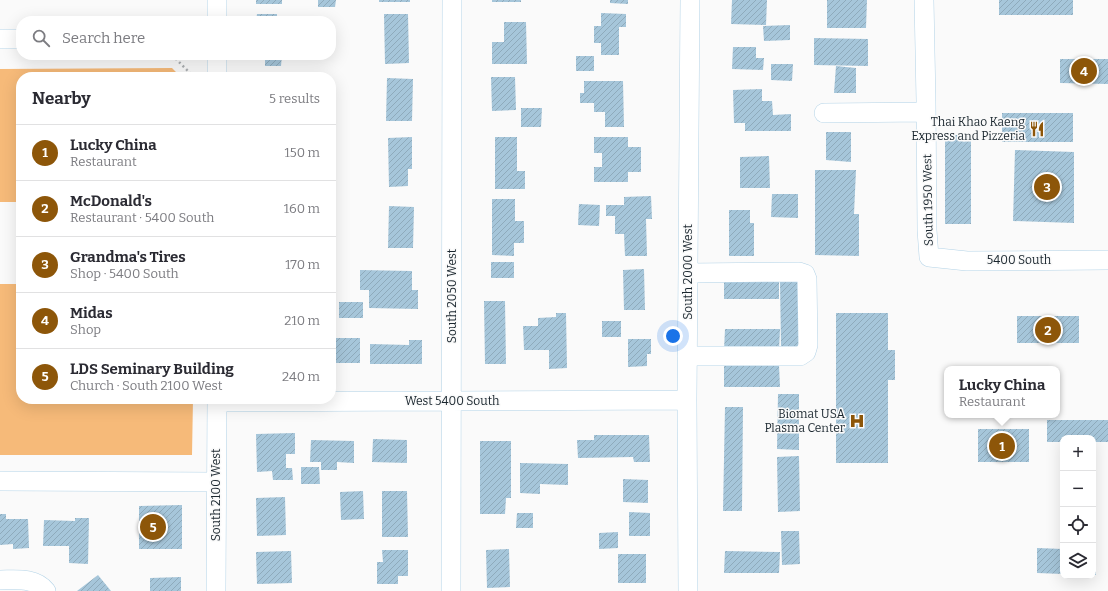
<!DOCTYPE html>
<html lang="en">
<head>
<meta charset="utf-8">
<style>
	body { margin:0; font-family:Bitter,serif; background:#f2f2f3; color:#2b2b33 }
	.controls { position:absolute; right:12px; bottom:12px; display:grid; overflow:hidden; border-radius:8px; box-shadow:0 4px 16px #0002 }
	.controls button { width:36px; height:36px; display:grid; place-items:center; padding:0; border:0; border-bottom:1px solid #e1e1e2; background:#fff; color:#2b2b33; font:20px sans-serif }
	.you { position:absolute; left:673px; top:336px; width:14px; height:14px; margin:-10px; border:3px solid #fff; border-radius:50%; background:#1a73e8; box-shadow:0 0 0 6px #1a73e833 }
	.badge { display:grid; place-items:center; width:26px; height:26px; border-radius:50%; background:#8d5609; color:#fff; font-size:13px; font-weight:700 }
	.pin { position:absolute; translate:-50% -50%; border:2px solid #fff; box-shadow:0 1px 4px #0006 }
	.popup { position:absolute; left:944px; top:366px; width:116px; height:52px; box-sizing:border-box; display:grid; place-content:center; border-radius:8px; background:#fff; filter:drop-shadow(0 1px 3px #0005); font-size:13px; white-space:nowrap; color:#7c7c81 }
	.popup b { font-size:15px; color:#2b2b33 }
	.popup::after { content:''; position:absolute; left:50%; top:100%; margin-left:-8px; border:8px solid transparent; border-top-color:#fff }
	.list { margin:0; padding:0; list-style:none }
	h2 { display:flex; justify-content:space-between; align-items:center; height:52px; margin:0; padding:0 16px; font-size:17px }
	h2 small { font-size:13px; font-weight:400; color:#7c7c81 }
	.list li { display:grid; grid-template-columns:26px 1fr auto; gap:12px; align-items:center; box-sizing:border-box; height:56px; padding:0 16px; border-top:1px solid #e1e1e2 }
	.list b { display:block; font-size:15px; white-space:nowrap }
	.list p { margin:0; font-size:13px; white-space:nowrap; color:#7c7c81 }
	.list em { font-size:13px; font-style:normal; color:#7c7c81 }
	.icon { flex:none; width:22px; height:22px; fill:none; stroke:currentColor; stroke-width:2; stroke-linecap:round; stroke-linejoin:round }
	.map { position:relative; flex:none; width:1108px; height:591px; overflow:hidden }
	.search { position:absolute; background:#fff; box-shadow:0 4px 16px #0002; left:16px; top:16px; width:320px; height:44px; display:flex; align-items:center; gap:10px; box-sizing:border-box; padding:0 14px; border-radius:16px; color:#7c7c81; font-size:15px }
	.panel { position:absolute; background:#fff; box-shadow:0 4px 16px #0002; left:16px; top:72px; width:320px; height:332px; border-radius:16px }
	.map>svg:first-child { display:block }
	.park { fill:#f6ba79 }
	.building { fill:url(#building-hatch) }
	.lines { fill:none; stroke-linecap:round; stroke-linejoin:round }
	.minor-casing { stroke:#b3d3e7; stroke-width:20 }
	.path { stroke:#acb0b3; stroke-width:2.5; stroke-dasharray:2 3; stroke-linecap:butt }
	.minor { stroke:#fff; stroke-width:19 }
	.labels { text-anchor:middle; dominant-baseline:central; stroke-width:3; stroke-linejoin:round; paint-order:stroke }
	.poi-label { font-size:12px; fill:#1a262e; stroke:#fafafa; text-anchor:end }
	.street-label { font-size:12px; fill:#1a262e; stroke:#fafafa }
</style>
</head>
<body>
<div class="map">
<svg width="1108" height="591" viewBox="0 0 1108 591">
	<defs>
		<pattern id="building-hatch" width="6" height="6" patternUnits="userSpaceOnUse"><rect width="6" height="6" fill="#a6c6da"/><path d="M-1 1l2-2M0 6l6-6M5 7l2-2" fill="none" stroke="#8eaabb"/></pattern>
	</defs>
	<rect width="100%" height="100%" fill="#fafafa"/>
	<!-- park -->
	<path class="park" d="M172 68 181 77H21V202H0V69Z
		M0 284H21V399H193L192 455H0Z"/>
	<!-- building -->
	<path class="building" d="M256 0H282V4H256Z
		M318 0H336L335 7H318Z
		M379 0H410V2H379Z
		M492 0H521V2H492Z
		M610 0H628V4L610 3Z
		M732 0H767L766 25 731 24Z
		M827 0H867L866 28H827Z
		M999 0H1073V15H999Z
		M601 13 626 14V27H619V55H601V43H594V26H601Z
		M257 14H277V21H256Z
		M384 14H408L409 63 385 64Z
		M504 22H526L527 64H492V42H504Z
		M790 25V40L764 41 763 26Z
		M814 38 868 39V66L814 65Z
		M733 47H756V58H764L763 70 732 69Z
		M265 55H282L281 66H265Z
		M576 56H594V71H576Z
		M1060 59H1108V84L1060 83Z
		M771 64H793L792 81 771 80Z
		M836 66 856 68V93H834Z
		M491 77H515L516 110 492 111Z
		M387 78 413 79 412 121H386Z
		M584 81H623L624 127H605V112H594V103H580V93H584Z
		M762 89V101H772L773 115 791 114V131H745V123H734L733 90Z
		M521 108H542L541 127H521Z
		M1002 113H1073V142H1002Z
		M826 132H851V162L826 160Z
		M945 135H971V224H945Z
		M412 137V169H408V186L389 187 388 138Z
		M495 137H517V171H525V189H495Z
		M594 137H628V147H641V172H628V182H594V167H602V153H594Z
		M1015 150 1074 152V223L1013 221Z
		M769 156 770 188H740V157Z
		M815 170H856L854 214H859V256L815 255Z
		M772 194H798V218L771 217Z
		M651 196 652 219H646L647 256H625L624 234H615V216H606V205H624V197Z
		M492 199H515V221H524V243H514V256L492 255Z
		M579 204 600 205 599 226 578 225Z
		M389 206 414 207 413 248H388Z
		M729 210H750V223H754V256H729Z
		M491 262H514V278H491Z
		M644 269 645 310H624L623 270Z
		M360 270 412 271V290H418V309L369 308V290H360Z
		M724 278H779V299H724Z
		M780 281H799L800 347H781Z
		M484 301H505L506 364H485Z
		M339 302H363V318H339Z
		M556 313H566L567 368 549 369V350H524L523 326H538V318L556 317Z
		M836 313H888V350H895V380H888V463H836Z
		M1017 316H1079V343H1017Z
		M602 321H621V337H602Z
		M725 329H780L779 350H724Z
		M331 338H360V363H331Z
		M628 339H651V354H647V366L628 367Z
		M409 340H422V364H370V344L409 345Z
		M779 365 780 387H724V366Z
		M778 394H799V450L777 449Z
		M725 407H743L742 511H723Z
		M1047 420H1108V442H1093V438H1063V442H1047Z
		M978 429H1029V462H978Z
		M295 433V454H286V468H292L293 480H273L272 471 257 472 256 434Z
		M594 435H649L650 462H634L633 457 578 458 577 440H594Z
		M373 439 407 440V463L372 462Z
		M311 440 354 441V463L337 462V470H321V462H310Z
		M480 441H511V498H506L505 514H480Z
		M799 456 800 511 778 512 777 457Z
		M520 463 568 464V485L540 484V494L520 493Z
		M301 467H319L320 484H301Z
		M623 479 648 480V503L623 502Z
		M363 491 364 519 341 520 340 492Z
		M382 491H407L408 537H382Z
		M285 497 286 535 257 536 256 498Z
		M182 505V549H139V506Z
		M629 512 650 513V536H629Z
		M517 513H533V528H516Z
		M0 514H6V519H28L29 548 13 549V544L0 545Z
		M75 518H89L88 564 69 563V546H43L44 520 75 521Z
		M781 531H799L800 564 782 565Z
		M618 532V548L599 549V533Z
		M1037 548 1063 549V574L1037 573Z
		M509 549 510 587 487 588 486 550Z
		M382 550H408V576H398V584H377V562H383Z
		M1093 550H1096V575H1093Z
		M291 551 292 583 257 584 256 552Z
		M725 551 780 552 779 573H724Z
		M618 554H646V583H618Z
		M98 575 111 591H77Z
		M181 577V591H150V578Z"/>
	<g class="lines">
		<!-- minor casing -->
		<g class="minor-casing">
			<path id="minor" d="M924 0 926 101 927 230 929 257 967 261 1108 260
				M217 21V0
				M0 39H21
				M217 77V55
				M824 113 926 112
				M687 356H800L806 352 808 345 807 279 805 274 799 272 688 273
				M217 402 687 400
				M0 481 216 482
				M0 580C16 580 35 577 46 591
				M216 591 217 399
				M451 591 452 0
				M688 591 687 400 690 0"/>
		</g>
		<!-- path -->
		<path class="path" d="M172 55 194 77"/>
		<!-- minor -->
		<use href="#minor" class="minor"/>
	</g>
	<!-- icons -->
	<defs>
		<g id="restaurant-bare" transform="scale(1.2)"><path d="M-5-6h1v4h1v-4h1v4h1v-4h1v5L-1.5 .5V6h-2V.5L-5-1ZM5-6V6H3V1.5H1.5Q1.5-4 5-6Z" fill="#8d5609" stroke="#fafafa" stroke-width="2.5" paint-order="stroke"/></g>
		<g id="hospital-bare" transform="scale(1.2)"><path d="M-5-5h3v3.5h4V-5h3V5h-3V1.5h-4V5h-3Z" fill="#8d5609" stroke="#fafafa" stroke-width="2.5" paint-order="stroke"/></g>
	</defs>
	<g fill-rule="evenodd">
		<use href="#restaurant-bare" x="1037" y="129"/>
		<use href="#hospital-bare" x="857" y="421"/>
	</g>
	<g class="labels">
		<!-- poi labels -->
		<g class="poi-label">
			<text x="1025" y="122">Thai Khao Kaeng<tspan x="1025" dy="14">Express and Pizzeria</tspan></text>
			<text x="845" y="414">Biomat USA<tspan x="845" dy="14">Plasma Center</tspan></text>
		</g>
		<!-- street labels -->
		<g class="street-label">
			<text transform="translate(928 200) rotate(-91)">South 1950 West</text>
			<text x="1019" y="260">5400 South</text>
			<text transform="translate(688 272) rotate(-90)">South 2000 West</text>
			<text transform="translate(452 296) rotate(-90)">South 2050 West</text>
			<text x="452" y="401">West 5400 South</text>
			<text transform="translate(216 495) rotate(-90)">South 2100 West</text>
		</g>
	</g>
</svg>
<div class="controls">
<button>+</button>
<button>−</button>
<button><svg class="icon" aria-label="locate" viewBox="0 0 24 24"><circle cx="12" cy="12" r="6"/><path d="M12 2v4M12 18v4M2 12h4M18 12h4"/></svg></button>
<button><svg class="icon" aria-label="layers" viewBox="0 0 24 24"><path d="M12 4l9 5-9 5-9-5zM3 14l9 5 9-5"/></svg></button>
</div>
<div class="you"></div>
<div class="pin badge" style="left:1002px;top:446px">1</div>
<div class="popup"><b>Lucky China</b>Restaurant</div>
<div class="pin badge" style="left:1048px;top:330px">2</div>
<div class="pin badge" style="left:1047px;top:187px">3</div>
<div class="pin badge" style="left:1084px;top:71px">4</div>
<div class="pin badge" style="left:153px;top:527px">5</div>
<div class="search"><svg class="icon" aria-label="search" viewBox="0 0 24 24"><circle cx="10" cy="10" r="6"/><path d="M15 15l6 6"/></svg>Search here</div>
<section class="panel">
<h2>Nearby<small>5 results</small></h2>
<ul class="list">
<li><span class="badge">1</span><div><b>Lucky China</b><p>Restaurant</p></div><em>150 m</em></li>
<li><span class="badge">2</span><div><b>McDonald's</b><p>Restaurant · 5400 South</p></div><em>160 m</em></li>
<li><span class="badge">3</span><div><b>Grandma's Tires</b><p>Shop · 5400 South</p></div><em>170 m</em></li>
<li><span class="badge">4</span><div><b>Midas</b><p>Shop</p></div><em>210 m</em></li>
<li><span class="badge">5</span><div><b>LDS Seminary Building</b><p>Church · South 2100 West</p></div><em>240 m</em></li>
</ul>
</section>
</div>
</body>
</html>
